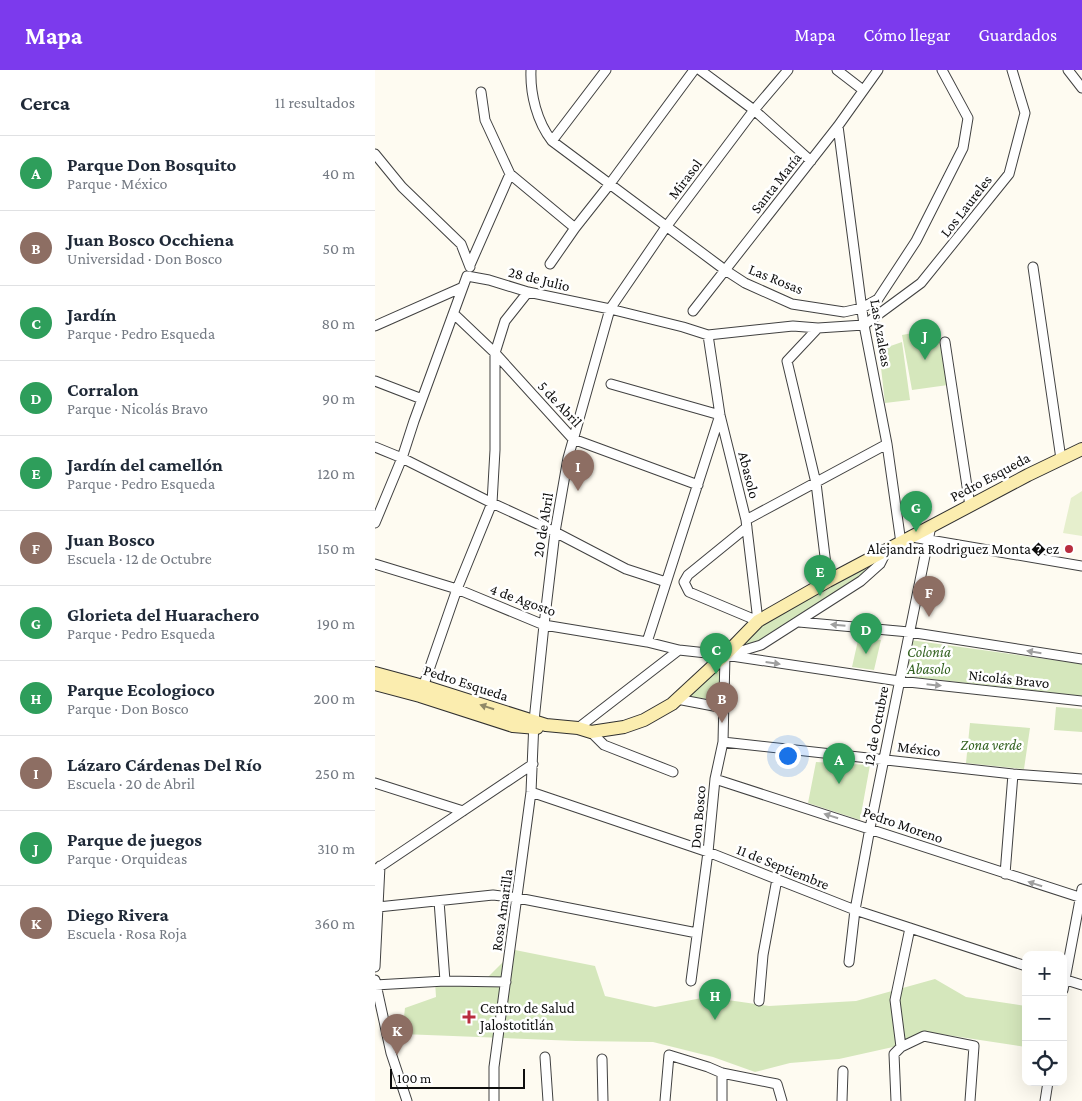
<!DOCTYPE html>
<html lang="es">
<head>
<meta charset="utf-8">
<style>
	body { margin:0; font-family:"Crimson Pro",serif; background:#f6f6f7; color:#1f2937 }
	.controls { position:absolute; right:15px; bottom:15px; display:grid; overflow:hidden; border-radius:10px; box-shadow:0 5px 20px #0002 }
	.controls button { width:45px; height:45px; display:grid; place-items:center; padding:0; border:0; border-bottom:1px solid #e0e1e3; background:#fff; color:#1f2937; font:25px sans-serif }
	.scale { position:absolute; left:15px; bottom:12px; width:135px; box-sizing:border-box; padding-left:5px; border:2px solid #0e0e0e; border-top:0; font-size:14px; line-height:18px; white-space:nowrap; color:#0e0e0e; -webkit-text-stroke:4px #fff; paint-order:stroke }
	.you { position:absolute; left:412px; top:685px; width:18px; height:18px; margin:-12px; border:4px solid #fff; border-radius:50%; background:#1a73e8; box-shadow:0 0 0 8px #1a73e833 }
	.badge { display:grid; place-items:center; width:32px; height:32px; border-radius:50%; background:#7c3aed; color:#fff; font-size:16px; font-weight:700 }
	.pin { position:absolute; translate:-50% -41px; filter:drop-shadow(0 1px 2px #0008) }
	.pin::after { content:''; position:absolute; top:26px; width:18px; height:15px; background:inherit; clip-path:polygon(0 0,100% 0,50% 100%) }
	.list { margin:0; padding:0; list-style:none }
	h2 { display:flex; justify-content:space-between; align-items:center; height:65px; margin:0; padding:0 20px; font-size:21px }
	h2 small { font-size:16px; font-weight:400; color:#747a83 }
	.list li { display:grid; grid-template-columns:32px 1fr auto; gap:15px; align-items:center; box-sizing:border-box; height:75px; padding:0 20px; border-top:1px solid #e0e1e3 }
	.list b { display:block; font-size:19px; white-space:nowrap }
	.list p { margin:0; font-size:16px; white-space:nowrap; color:#747a83 }
	.list em { font-size:16px; font-style:normal; color:#747a83 }
	.icon { flex:none; width:28px; height:28px; fill:none; stroke:currentColor; stroke-width:2; stroke-linecap:round; stroke-linejoin:round }
	.map { position:relative; flex:none; width:707px; height:1031px; overflow:hidden }
	header { display:flex; align-items:center; gap:30px; box-sizing:border-box; height:70px; padding:0 25px; background:#7c3aed; color:#fff }
	header strong { font-size:24px }
	nav { display:flex; gap:28px; margin-inline-start:auto; font-size:18px }
	main { display:flex }
	aside { flex:1; background:#fff }
	.map>svg:first-child { display:block }
	.green { fill:#d5e7bc }
	.pitch { fill:#e6efcd }
	.lines { fill:none; stroke-linecap:round; stroke-linejoin:round }
	.street-casing { stroke:#414141; stroke-width:11 }
	.secondary-casing { stroke:#303030; stroke-width:14 }
	.street { stroke:#fff; stroke-width:9 }
	.secondary { stroke:#fbedaf; stroke-width:12 }
	.oneway { fill:#9f9f9f }
	.oneway2 { fill:#908967 }
	.poi-dot { fill:#b82d3e; stroke:#fff; stroke-width:2 }
	.labels { text-anchor:middle; dominant-baseline:central; stroke-width:5; stroke-linejoin:round; paint-order:stroke }
	.street-label { font-size:15px; fill:#0e0e0e; stroke:#fff }
	.poi-label { font-size:15px; fill:#0e0e0e; stroke:#fff; text-anchor:end }
	.park-label { font-size:15px; font-style:italic; fill:#346322; stroke:#fff }
</style>
</head>
<body>
<header>
<strong>Mapa</strong>
<nav><a>Mapa</a><a>Cómo llegar</a><a>Guardados</a></nav>
</header>
<main>
<aside>
<h2>Cerca<small>11 resultados</small></h2>
<ul class="list">
<li><span class="badge" style="background:#2e9e5b">A</span><div><b>Parque Don Bosquito</b><p>Parque · México</p></div><em>40 m</em></li>
<li><span class="badge" style="background:#8d6e63">B</span><div><b>Juan Bosco Occhiena</b><p>Universidad · Don Bosco</p></div><em>50 m</em></li>
<li><span class="badge" style="background:#2e9e5b">C</span><div><b>Jardín</b><p>Parque · Pedro Esqueda</p></div><em>80 m</em></li>
<li><span class="badge" style="background:#2e9e5b">D</span><div><b>Corralon</b><p>Parque · Nicolás Bravo</p></div><em>90 m</em></li>
<li><span class="badge" style="background:#2e9e5b">E</span><div><b>Jardín del camellón</b><p>Parque · Pedro Esqueda</p></div><em>120 m</em></li>
<li><span class="badge" style="background:#8d6e63">F</span><div><b>Juan Bosco</b><p>Escuela · 12 de Octubre</p></div><em>150 m</em></li>
<li><span class="badge" style="background:#2e9e5b">G</span><div><b>Glorieta del Huarachero</b><p>Parque · Pedro Esqueda</p></div><em>190 m</em></li>
<li><span class="badge" style="background:#2e9e5b">H</span><div><b>Parque Ecologioco</b><p>Parque · Don Bosco</p></div><em>200 m</em></li>
<li><span class="badge" style="background:#8d6e63">I</span><div><b>Lázaro Cárdenas Del Río</b><p>Escuela · 20 de Abril</p></div><em>250 m</em></li>
<li><span class="badge" style="background:#2e9e5b">J</span><div><b>Parque de juegos</b><p>Parque · Orquideas</p></div><em>310 m</em></li>
<li><span class="badge" style="background:#8d6e63">K</span><div><b>Diego Rivera</b><p>Escuela · Rosa Roja</p></div><em>360 m</em></li>
</ul>
</aside>
<div class="map">
<svg width="707" height="1031" viewBox="0 0 707 1031">
	<rect width="100%" height="100%" fill="#fefbf1"/>
	<!-- green -->
	<path class="green" d="M564 258 573 315 537 320 527 265Z
		M527 272 535 330 510 333 504 280Z
		M496 498 385 573 361 578 375 563 481 501Z
		M484 566 506 570 499 600 477 597Z
		M535 570 707 594V626L528 606Z
		M346 594 347 631 311 626Z
		M681 637 707 639V662L679 660Z
		M595 653 655 658 649 699 591 693Z
		M441 692 495 695 485 750 433 733Z
		M140 880 220 896 230 926 280 937 332 927 394 936 481 931 560 909 591 927 651 936V977L552 962 518 977 464 989 415 993 380 1002 338 987 278 972 201 971 27 964 30 938 61 927 60 911H109Z"/>
	<!-- pitch -->
	<path class="pitch" d="M707 421V466L688 463 696 428Z"/>
	<g class="lines">
		<!-- street casing -->
		<g class="street-casing">
			<path id="street" d="M156 0C155 24 162 52 177 71L350 200 370 213 417 234 469 242 487 238 503 229 541 171 588 78 593 48 567 0
				M325 0 379 40 436 91
				M462 0 488 20
				M693 0 707 18
				M106 22 110 50 135 104
				M463 56 489 255 512 374 526 473
				M177 71 231 0
				M0 84 27 117 86 174 95 197
				M175 194 200 158 234 115 319 0
				M95 195 135 104 200 158
				M658 197 686 389
				M318 241 463 56 503 0
				M79 244 120 283 198 369 323 415
				M0 256 88 217
				M443 258 412 291 441 413 453 511
				M333 265 345 345 371 450 383 551 314 522 309 512 313 505 372 457
				M570 272 595 436
				M0 311 47 329
				M236 314 345 345 272 572
				M0 377 27 388 117 433 180 462 251 499 291 512
				M371 450 512 374
				M0 453 27 388 39 351 92 206 114 210 153 222 235 239 308 257 333 265 418 256 443 258 489 255 546 213 634 104 650 43 637 0
				M537 467 707 496
				M0 494 82 519 169 555 272 572 304 580 350 585 524 611 707 631
				M424 552 534 562 707 589
				M353 585 386 575 486 511 505 494 512 480
				M47 620 82 519 117 433 120 380V283L130 251 153 222
				M302 629 349 638
				M203 658 304 580
				M216 662 229 675 298 702
				M348 672 638 704 707 709
				M340 709 707 828
				M0 713 88 741
				M156 722 333 782 480 840 651 896
				M0 800 158 694
				M630 804 638 704
				M64 831 70 911
				M3 837 118 825 143 828 322 863
				M474 892 480 840 495 758 556 456
				M0 897 5 796
				M688 909 707 915
				M0 910 16 983 32 1031
				M316 911 333 782 340 709 348 672 350 585
				M0 915 70 911 131 912
				M688 920 707 819
				M384 931 388 885 402 809
				M526 977 520 930 535 858
				M170 987 173 1031
				M227 989 228 1031
				M119 1031V997L156 722 159 651 169 555 180 462 193 388 235 239 291 157 379 40 413 0
				M290 1031 294 985 333 997 347 1003 402 1014 407 1031
				M347 1031V1003
				M467 1031 468 1001
				M521 1031 519 984 526 977 549 966 599 976 595 1031
				M670 1031 673 1012"/>
		</g>
		<!-- secondary casing -->
		<g class="secondary-casing">
			<path id="secondary" d="M0 603 48 616 171 655 203 658 216 662 249 657 269 650 297 634 350 585 383 551 453 511 653 405 707 379
				M0 614 45 626 138 656 162 658"/>
		</g>
		<!-- street -->
		<use href="#street" class="street"/>
		<!-- secondary -->
		<use href="#secondary" class="secondary"/>
	</g>
	<!-- one-way arrows -->
	<defs><path id="oneway-solid" d="M-6-.8H1V-3.2L6.5 0L1 3.2V.8H-6Z" transform="scale(1.25)"/></defs>
	<g class="oneway">
		<use href="#oneway-solid" transform="translate(463 555) rotate(-175)"/>
		<use href="#oneway-solid" transform="translate(659 582) rotate(-171)"/>
		<use href="#oneway-solid" transform="translate(398 593) rotate(8)"/>
		<use href="#oneway-solid" transform="translate(559 615) rotate(6)"/>
		<use href="#oneway-solid" transform="translate(456 746) rotate(-162)"/>
		<use href="#oneway-solid" transform="translate(660 814) rotate(-163)"/>
	</g>
	<use class="oneway2" href="#oneway-solid" transform="translate(112 637) rotate(-162)"/>
	<!-- markers -->
	<g class="poi-dot">
		<circle cx="694" cy="479" r="5"/>
		<path d="M91.5 939.5h5v5h5v5h-5v5h-5v-5h-5v-5h5z"/>
	</g>
	<g class="labels">
		<!-- street labels -->
		<g class="street-label">
			<text transform="translate(310 109) rotate(-53)">Mirasol</text>
			<text transform="translate(401 113) rotate(-52)">Santa María</text>
			<text transform="translate(591 136) rotate(-52)">Los Laureles</text>
			<text transform="translate(164 209) rotate(14)">28 de Julio</text>
			<text transform="translate(401 209) rotate(22)">Las Rosas</text>
			<text transform="translate(506 263) rotate(80)">Las Azaleas</text>
			<text transform="translate(185 334) rotate(47)">5 de Abril</text>
			<text transform="translate(374 405) rotate(76)">Abasolo</text>
			<text transform="translate(615 407) rotate(-28)">Pedro Esqueda</text>
			<text transform="translate(168 455) rotate(-81)">20 de Abril</text>
			<text transform="translate(148 530) rotate(20)">4 de Agosto</text>
			<text transform="translate(634 609) rotate(6)">Nicolás Bravo</text>
			<text transform="translate(91 613) rotate(18)">Pedro Esqueda</text>
			<text transform="translate(501 656) rotate(-79)">12 de Octubre</text>
			<text transform="translate(544 679) rotate(7)">México</text>
			<text transform="translate(323 747) rotate(-85)">Don Bosco</text>
			<text transform="translate(528 755) rotate(19)">Pedro Moreno</text>
			<text transform="translate(408 797) rotate(22)">11 de Septiembre</text>
			<text transform="translate(127 840) rotate(-82)">Rosa Amarilla</text>
		</g>
		<!-- poi labels -->
		<g class="poi-label">
			<text x="684" y="479">Alejandra Rodriguez Monta�ez</text>
			<text x="105" y="938" text-anchor="start">Centro de Salud<tspan x="105" dy="17">Jalostotitlán</tspan></text>
		</g>
		<!-- park labels -->
		<g class="park-label">
			<text x="554" y="582">Colonía<tspan x="554" dy="17">Abasolo</tspan></text>
			<text x="616" y="675">Zona verde</text>
		</g>
	</g>
</svg>
<div class="controls">
<button>+</button>
<button>−</button>
<button><svg class="icon" aria-label="locate" viewBox="0 0 24 24"><circle cx="12" cy="12" r="6"/><path d="M12 2v4M12 18v4M2 12h4M18 12h4"/></svg></button>
</div>
<div class="scale">100 m</div>
<div class="you"></div>
<div class="pin badge" style="left:464px;top:714px;background:#2e9e5b">A</div>
<div class="pin badge" style="left:347px;top:653px;background:#8d6e63">B</div>
<div class="pin badge" style="left:341px;top:604px;background:#2e9e5b">C</div>
<div class="pin badge" style="left:491px;top:584px;background:#2e9e5b">D</div>
<div class="pin badge" style="left:445px;top:526px;background:#2e9e5b">E</div>
<div class="pin badge" style="left:554px;top:547px;background:#8d6e63">F</div>
<div class="pin badge" style="left:541px;top:462px;background:#2e9e5b">G</div>
<div class="pin badge" style="left:340px;top:950px;background:#2e9e5b">H</div>
<div class="pin badge" style="left:203px;top:421px;background:#8d6e63">I</div>
<div class="pin badge" style="left:550px;top:290px;background:#2e9e5b">J</div>
<div class="pin badge" style="left:22px;top:985px;background:#8d6e63">K</div>
</div>
</main>
</body>
</html>
